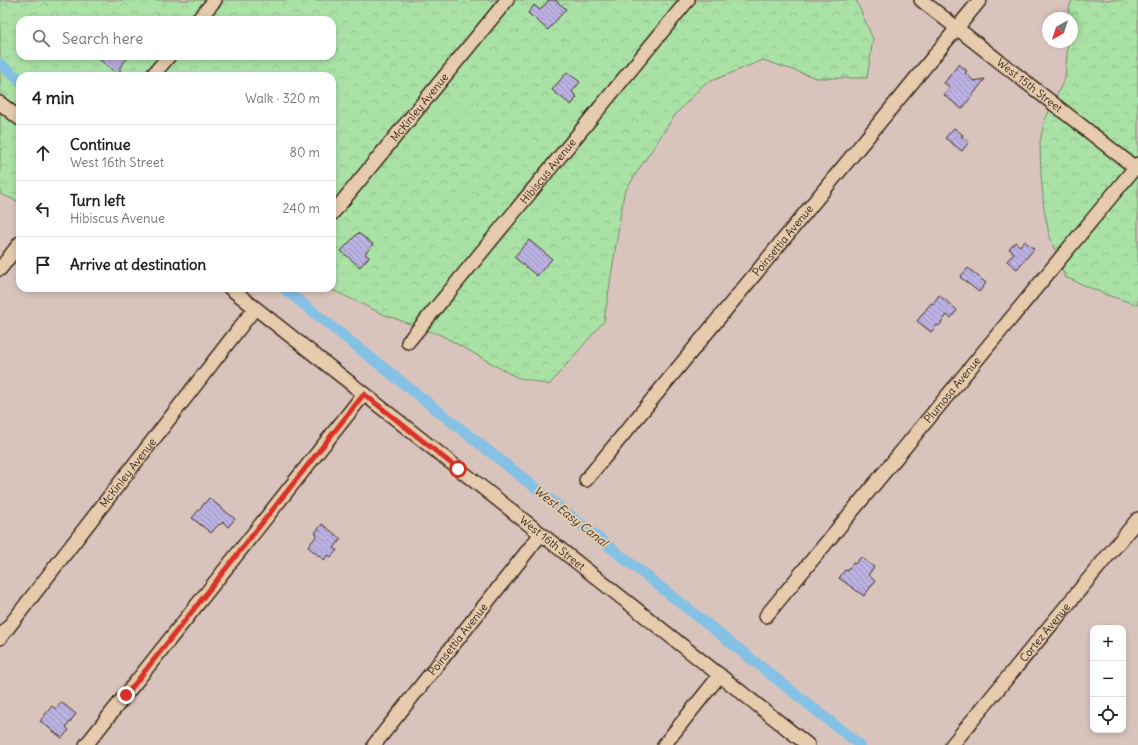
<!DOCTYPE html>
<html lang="en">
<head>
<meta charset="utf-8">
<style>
	body { margin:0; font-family:Delius,sans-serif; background:#f6f6f6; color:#222 }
	.controls { position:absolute; right:12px; bottom:12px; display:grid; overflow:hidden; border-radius:8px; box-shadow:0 2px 6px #0003 }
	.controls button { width:36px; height:36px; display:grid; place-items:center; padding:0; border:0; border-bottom:1px solid #e0e0e0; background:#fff; color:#222; font:20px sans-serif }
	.compass { position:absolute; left:1042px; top:12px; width:36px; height:36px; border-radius:50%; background:#fff; box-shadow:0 2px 6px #0003; rotate:219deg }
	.stop { position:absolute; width:12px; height:12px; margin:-9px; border:3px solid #d93025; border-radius:50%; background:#fff }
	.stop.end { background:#d93025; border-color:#fff; box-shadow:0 1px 4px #0008 }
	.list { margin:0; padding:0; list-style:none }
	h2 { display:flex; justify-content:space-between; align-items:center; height:52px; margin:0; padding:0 16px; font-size:17px }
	h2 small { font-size:13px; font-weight:400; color:#767676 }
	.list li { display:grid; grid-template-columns:26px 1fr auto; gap:12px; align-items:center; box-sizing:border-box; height:56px; padding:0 16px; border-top:1px solid #e0e0e0 }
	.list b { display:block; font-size:15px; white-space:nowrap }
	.list p { margin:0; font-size:13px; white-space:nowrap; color:#767676 }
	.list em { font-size:13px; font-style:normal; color:#767676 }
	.icon { flex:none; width:22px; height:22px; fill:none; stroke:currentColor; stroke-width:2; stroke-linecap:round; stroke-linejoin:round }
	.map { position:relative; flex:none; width:1138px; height:745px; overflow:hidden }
	.search { position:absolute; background:#fff; box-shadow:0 2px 6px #0003; left:16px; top:16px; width:320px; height:44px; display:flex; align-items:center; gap:10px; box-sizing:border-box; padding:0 14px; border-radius:12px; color:#767676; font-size:15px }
	.panel { position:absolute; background:#fff; box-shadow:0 2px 6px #0003; left:16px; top:72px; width:320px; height:220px; border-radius:12px }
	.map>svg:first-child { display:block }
	.forest { fill:url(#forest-crowns); stroke:#728662; fill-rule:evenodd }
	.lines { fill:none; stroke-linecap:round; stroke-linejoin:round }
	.canal { stroke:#85c1e4; stroke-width:11 }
	.building { fill:url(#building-back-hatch); stroke:#3b2a1e }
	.minor-casing { stroke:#3b2a1e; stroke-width:16 }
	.minor { stroke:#e6cbad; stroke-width:13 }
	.route { stroke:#d93025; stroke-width:5 }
	.labels { text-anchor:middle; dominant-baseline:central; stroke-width:4; stroke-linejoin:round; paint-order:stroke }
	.street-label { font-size:11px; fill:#3b2a1e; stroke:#e6cbad }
	.water-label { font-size:12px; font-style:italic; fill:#423932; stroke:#e6cbad }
</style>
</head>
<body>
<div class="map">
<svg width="1138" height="745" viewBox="0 0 1138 745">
	<defs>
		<pattern id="forest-crowns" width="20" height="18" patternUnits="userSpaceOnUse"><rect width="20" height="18" fill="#aae2a6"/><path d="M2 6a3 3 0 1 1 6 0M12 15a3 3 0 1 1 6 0" fill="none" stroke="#93c28e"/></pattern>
		<pattern id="building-back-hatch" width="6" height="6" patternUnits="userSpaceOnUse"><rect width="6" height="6" fill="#bcb2e3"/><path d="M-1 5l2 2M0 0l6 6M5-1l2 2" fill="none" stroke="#9a91b7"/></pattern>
	</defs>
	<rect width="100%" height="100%" fill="#d9c4bd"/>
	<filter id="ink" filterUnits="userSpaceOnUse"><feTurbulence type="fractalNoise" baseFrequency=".025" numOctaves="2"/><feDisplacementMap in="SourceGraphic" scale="8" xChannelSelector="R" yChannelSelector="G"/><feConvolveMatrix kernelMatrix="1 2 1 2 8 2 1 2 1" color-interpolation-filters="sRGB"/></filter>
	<g filter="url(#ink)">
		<!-- forest -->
		<path class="forest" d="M0 0H856L873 39 867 78H817L763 60 704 84 675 115 639 169 624 193 604 321 549 385 516 377 441 335 385 315 328 288H332V76H20V202L0 194ZM20 20H332V56H20Z
			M1072 0H1138V305L1107 295 1065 277 1049 234 1044 209 1041 174 1040 143 1044 122 1065 78 1068 42H1072V18H1068L1069 8Z"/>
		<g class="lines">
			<!-- canal -->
			<path class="canal" d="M0 64 20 80
				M283 288 860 745"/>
		</g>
		<!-- building -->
		<path class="building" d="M549 0H555L566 9 548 30 528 13 534 5 540 10Z
			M95 56H129L120 67V76Z
			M959 64 967 71 965 73 974 81 985 79 962 109 944 95 950 87 944 83Z
			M567 72 580 82 572 92 577 97 571 105 552 90Z
			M954 128 963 135 961 136 969 142 962 151 945 138Z
			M358 233 373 244 365 254 369 257 360 267 341 251Z
			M529 240 552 259 537 276 514 257Z
			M1024 241 1034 249 1017 269 1007 261 1014 253 1009 249 1015 242 1020 246Z
			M968 268 986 283 979 292 960 277Z
			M939 295 957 310 951 318 947 315 939 326 937 325 931 332 917 321 931 303 933 304Z
			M209 498 235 519 228 527 223 522 220 525 219 524 211 533 192 518Z
			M322 524 341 539 334 548 337 550 331 557 328 555 324 560 308 547 317 535 315 533Z
			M861 557 874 567 868 575 875 581 864 596 839 578 845 570 847 571 853 563 855 564Z
			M61 702 76 714 69 723 66 727 69 730 62 738 40 721 52 706 56 709Z"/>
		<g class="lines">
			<!-- minor casing -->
			<g class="minor-casing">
				<g id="minor">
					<path id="s1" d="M921 0 1138 170"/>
					<path d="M198 20 215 0"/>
					<path d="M152 76 169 56"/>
					<path d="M0 103 20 119"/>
					<path id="s2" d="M332 214 507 0"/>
					<path d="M0 269 20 243"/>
					<path id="s3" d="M230 288 808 745"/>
					<path id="s4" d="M408 342 688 0"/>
					<path id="s5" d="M586 480 980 0"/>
					<path id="s6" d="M766 616 1138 164"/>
					<path id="s7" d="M0 638 255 308"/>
					<path d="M86 745 364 394"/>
					<path id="s8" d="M374 745 541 534"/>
					<path d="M664 745 720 675"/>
					<path id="s9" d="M952 745 1138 519"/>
				</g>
			</g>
			<!-- minor -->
			<use href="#minor" class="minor"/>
		</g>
	</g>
	<g class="lines" filter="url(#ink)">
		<!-- route -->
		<path class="route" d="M126 695 364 394 458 469"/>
	</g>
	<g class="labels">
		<!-- street labels -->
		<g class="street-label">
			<text stroke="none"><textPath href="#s1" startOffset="138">West 15th Street</textPath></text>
			<text stroke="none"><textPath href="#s2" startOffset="138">McKinley Avenue</textPath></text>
			<text stroke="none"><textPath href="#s4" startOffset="221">Hibiscus Avenue</textPath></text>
			<text stroke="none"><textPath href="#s5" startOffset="310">Poinsettia Avenue</textPath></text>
			<text stroke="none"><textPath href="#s6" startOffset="293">Plumosa Avenue</textPath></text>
			<text stroke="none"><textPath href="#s7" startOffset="209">McKinley Avenue</textPath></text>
			<text stroke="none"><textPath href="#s3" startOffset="411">West 16th Street</textPath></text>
			<text stroke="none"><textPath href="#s9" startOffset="146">Cortez Avenue</textPath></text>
			<text stroke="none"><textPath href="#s8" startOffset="135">Poinsettia Avenue</textPath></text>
		</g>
		<!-- water labels -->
		<g class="water-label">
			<text transform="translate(571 516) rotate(38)">West Easy Canal</text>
		</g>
	</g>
</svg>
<div class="controls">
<button>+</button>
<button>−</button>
<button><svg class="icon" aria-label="locate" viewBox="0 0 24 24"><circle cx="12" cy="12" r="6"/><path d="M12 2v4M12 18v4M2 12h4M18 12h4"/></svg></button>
</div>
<svg class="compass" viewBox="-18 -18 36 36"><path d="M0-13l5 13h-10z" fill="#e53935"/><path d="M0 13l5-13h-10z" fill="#767676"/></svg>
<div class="stop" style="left:458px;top:469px"></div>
<div class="stop end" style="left:126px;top:695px"></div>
<div class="search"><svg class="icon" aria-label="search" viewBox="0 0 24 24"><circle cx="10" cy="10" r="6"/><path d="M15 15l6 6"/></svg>Search here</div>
<section class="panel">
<h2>4 min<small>Walk · 320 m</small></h2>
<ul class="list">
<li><svg class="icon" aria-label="ahead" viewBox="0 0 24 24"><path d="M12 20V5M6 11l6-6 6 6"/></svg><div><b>Continue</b><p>West 16th Street</p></div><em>80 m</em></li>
<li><svg class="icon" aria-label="left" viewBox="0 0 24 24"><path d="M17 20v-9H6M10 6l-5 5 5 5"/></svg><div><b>Turn left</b><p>Hibiscus Avenue</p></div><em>240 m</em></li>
<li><svg class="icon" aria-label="arrive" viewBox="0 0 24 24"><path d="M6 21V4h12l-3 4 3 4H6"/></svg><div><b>Arrive at destination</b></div></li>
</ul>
</section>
</div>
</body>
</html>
